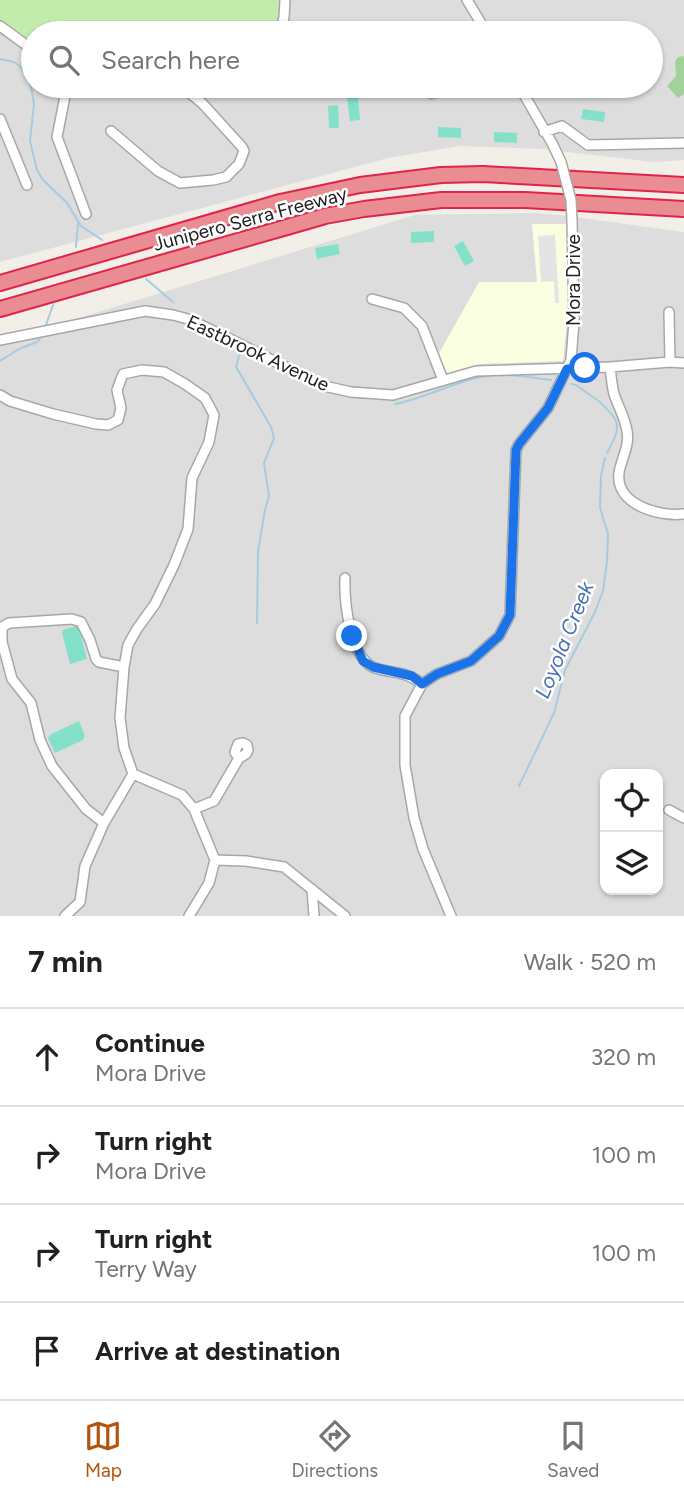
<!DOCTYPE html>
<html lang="en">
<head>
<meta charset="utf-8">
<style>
	body { margin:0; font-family:Figtree,sans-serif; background:#f6f6f6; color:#202124 }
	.controls { position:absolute; right:21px; bottom:21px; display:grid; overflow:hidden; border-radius:14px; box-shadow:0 2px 5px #0004 }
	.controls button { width:63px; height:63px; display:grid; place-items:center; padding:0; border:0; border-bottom:2px solid #e0e0e0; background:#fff; color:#202124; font:35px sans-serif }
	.stop { position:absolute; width:21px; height:21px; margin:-16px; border:5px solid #1a73e8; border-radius:50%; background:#fff }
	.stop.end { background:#1a73e8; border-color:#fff; box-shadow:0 2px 7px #0008 }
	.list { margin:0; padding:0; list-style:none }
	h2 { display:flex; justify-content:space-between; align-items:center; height:91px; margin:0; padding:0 28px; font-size:30px }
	h2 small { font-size:23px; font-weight:400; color:#757577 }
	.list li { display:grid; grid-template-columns:46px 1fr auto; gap:21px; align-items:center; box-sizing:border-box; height:98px; padding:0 28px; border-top:2px solid #e0e0e0 }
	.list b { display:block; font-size:26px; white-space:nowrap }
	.list p { margin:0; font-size:23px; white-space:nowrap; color:#757577 }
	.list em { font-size:23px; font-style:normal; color:#757577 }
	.icon { flex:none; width:38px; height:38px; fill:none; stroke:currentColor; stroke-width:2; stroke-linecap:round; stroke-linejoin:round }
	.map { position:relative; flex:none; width:684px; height:916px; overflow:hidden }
	.search { position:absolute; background:#fff; box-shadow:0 2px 5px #0004; left:21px; right:21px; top:21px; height:77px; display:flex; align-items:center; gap:18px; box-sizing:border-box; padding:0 24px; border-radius:38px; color:#757577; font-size:26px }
	.sheet { height:483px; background:#fff }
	nav { display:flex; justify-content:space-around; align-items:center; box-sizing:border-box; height:98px; border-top:2px solid #e0e0e0; background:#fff; font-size:19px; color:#757577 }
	nav a { display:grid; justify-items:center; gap:4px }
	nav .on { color:#b45309 }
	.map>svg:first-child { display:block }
	.residential { fill:#dedddd; fill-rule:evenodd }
	.education { fill:#fbffe2 }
	.grass { fill:#c2ecac }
	.forest { fill:#a3d19a }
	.pitch { fill:#83e1ca }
	.parking { fill:#e4e4e4 }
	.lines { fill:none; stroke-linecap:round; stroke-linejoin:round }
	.stream { stroke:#a6cbdf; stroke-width:2 }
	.minor-casing { stroke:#a7a7a7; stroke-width:12 }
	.highway-casing { stroke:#e0234a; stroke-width:18 }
	.minor { stroke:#fff; stroke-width:9 }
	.highway { stroke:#e98d92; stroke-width:14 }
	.minor-bridge-casing { stroke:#a7a7a7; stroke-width:12; stroke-linecap:butt }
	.minor-bridge { stroke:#fff; stroke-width:9 }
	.route { stroke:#1a73e8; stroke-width:9 }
	.labels { text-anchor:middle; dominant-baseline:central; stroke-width:5; stroke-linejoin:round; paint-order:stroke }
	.street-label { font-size:19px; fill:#202020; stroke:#fff }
	.water-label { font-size:21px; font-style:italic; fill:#4970b3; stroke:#fff }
</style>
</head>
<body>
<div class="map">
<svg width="684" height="916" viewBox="0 0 684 916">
	<rect width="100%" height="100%" fill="#f1efe7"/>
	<!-- residential -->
	<path class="residential" d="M0 0H684V160L653 162 542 149 460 146 388 158 0 262ZM33 33H651V86H33Z
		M532 213 560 215 684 232V916H0V342L415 215ZM605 774H658V890H605Z"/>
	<!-- education -->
	<path class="education" d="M532 224H568V309L563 361 479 364 446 375 438 355 479 282H537Z"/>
	<!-- grass -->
	<path class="grass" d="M0 0H279L276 24 270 33H33V45L0 21Z"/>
	<!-- forest -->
	<path class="forest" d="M684 56V94L678 98 667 86 676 76 675 62 678 57Z"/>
	<!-- pitch -->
	<path class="pitch" d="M358 97 360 120 350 121 347 98Z
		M338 105 339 128H329L328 106Z
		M583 109 605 112 604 122 581 119Z
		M438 127 461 128V138L438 137Z
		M494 132 517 133V143L494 142Z
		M434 231V242L411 243V232Z
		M463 241 474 261 465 266 454 246Z
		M338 244 340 254 317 259 315 248Z
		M76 626 79 628 87 659 70 664 62 633 63 630Z
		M79 721 85 736 83 740 55 753 48 738 51 734Z"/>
	<!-- parking -->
	<path class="parking" d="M555 235 559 303H555L554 281 541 282 538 236Z"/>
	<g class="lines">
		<!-- stream -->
		<path class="stream" d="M0 59 14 62 21 67 30 81 34 104 30 141 37 170 43 180 67 203 81 226 102 240
			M76 247 78 223
			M146 279 173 302
			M46 325 53 305
			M241 350 236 367 271 427 274 438 264 463 269 496 265 510 258 551 257 623
			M0 361 19 349 37 342 40 339
			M571 384 576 385 597 400
			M599 401C621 423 622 425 607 453
			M395 404C429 398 461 377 496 375 514 374 533 378 551 380
			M519 786 554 713 565 670 595 612 603 591 607 561 608 534 600 508 601 476 605 458"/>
		<!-- minor casing -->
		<g class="minor-casing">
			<path id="minor" d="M467 0 487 33
				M0 26 33 50
				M280 33 284 17 285 0
				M67 86 57 137 86 214
				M519 86 552 143 561 162
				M432 94 443 86
				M0 119 27 185
				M111 131 158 171 180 183 213 180 226 177 239 164 244 151 242 147 202 103 181 86
				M544 132 562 126 588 145 684 143
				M372 299 404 308 422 326 443 380
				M669 312 670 362
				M0 340 145 311 173 315 188 319 222 335 324 386 351 392 393 395 476 371 610 367 670 362 684 363
				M610 367C611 376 612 386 614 394 618 406 625 418 627 431 630 446 621 459 619 473 615 505 660 517 684 514
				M0 395 10 401 53 414 96 424 108 425 118 420 121 408 117 390 123 374 142 370 164 372 185 384 205 398 214 415 209 442 192 478 188 529 174 565 155 604 137 629 128 645 124 667 120 718 124 748 133 774 182 795 194 809 215 860 209 883 189 916
				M345 578C344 601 350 659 375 668 394 674 406 671 422 684
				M194 809 214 801 239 758 246 754 248 750 247 745 243 743 238 744 235 752 236 754 239 758
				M669 810 684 818
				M104 823 86 809 52 766 40 740 31 703 12 679 2 642V627L9 623 72 619 81 622 90 640 96 659 99 662 124 667
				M215 860 246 861 284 867 345 916
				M312 889 314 916
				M65 916 80 902 85 866 104 823 133 774
				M451 916 423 849 414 818 405 765V716L422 684 437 674 471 661 499 636 510 615 516 450 519 444 548 408 571 360 574 322 572 220"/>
		</g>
		<!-- highway casing -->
		<g class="highway-casing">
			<path id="highway" d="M0 283 280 202 360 185 441 175 483 174 684 185
				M0 309 287 227 325 216 364 209 441 200H525L684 209"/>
		</g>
		<!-- minor -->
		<use href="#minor" class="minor"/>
		<!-- highway -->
		<use href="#highway" class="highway"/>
		<!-- minor-bridge casing -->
		<g class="minor-bridge-casing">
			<path id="minor-bridge" d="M561 162 571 200 572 220"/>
		</g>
		<!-- minor-bridge -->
		<use href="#minor-bridge" class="minor-bridge"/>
	</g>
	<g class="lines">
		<!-- route -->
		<path class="route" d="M352 636 363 661 373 667 412 676 422 684 437 674 471 661 499 636 510 615 516 450 519 444 548 408 567 369 585 368"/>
	</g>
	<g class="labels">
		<!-- street labels -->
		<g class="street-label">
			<text transform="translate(250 219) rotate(-15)">Junipero Serra Freeway</text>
			<text transform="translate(573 280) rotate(-90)">Mora Drive</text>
			<text transform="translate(258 353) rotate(25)">Eastbrook Avenue</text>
		</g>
		<!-- water labels -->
		<g class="water-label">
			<text transform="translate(564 640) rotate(-68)">Loyola Creek</text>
		</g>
	</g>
</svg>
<div class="controls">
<button><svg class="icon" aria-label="locate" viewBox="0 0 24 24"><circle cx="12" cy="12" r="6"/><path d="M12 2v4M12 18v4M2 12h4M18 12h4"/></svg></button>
<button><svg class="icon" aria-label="layers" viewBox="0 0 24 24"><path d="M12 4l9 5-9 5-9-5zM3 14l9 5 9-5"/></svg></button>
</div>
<div class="stop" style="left:585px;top:368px"></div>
<div class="stop end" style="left:352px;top:636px"></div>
<div class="search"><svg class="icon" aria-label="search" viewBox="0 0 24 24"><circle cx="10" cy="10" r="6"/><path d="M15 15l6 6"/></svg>Search here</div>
</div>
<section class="sheet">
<h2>7 min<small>Walk · 520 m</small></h2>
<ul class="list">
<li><svg class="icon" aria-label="ahead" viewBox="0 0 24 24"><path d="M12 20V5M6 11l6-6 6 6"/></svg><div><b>Continue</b><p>Mora Drive</p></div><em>320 m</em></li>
<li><svg class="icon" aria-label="right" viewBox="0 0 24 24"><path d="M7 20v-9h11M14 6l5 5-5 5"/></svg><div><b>Turn right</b><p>Mora Drive</p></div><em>100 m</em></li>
<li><svg class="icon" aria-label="right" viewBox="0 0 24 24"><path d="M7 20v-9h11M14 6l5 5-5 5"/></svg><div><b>Turn right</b><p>Terry Way</p></div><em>100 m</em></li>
<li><svg class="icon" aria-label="arrive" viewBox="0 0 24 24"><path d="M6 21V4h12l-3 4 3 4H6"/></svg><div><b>Arrive at destination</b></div></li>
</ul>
</section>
<nav>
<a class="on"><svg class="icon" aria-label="map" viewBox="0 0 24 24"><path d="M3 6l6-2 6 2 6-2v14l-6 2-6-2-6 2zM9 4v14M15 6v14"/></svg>Map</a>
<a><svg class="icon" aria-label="directions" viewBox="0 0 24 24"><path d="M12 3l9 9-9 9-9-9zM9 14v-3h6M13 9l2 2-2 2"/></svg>Directions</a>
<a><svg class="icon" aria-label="saved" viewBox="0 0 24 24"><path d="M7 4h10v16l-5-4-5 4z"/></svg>Saved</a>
</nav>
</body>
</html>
